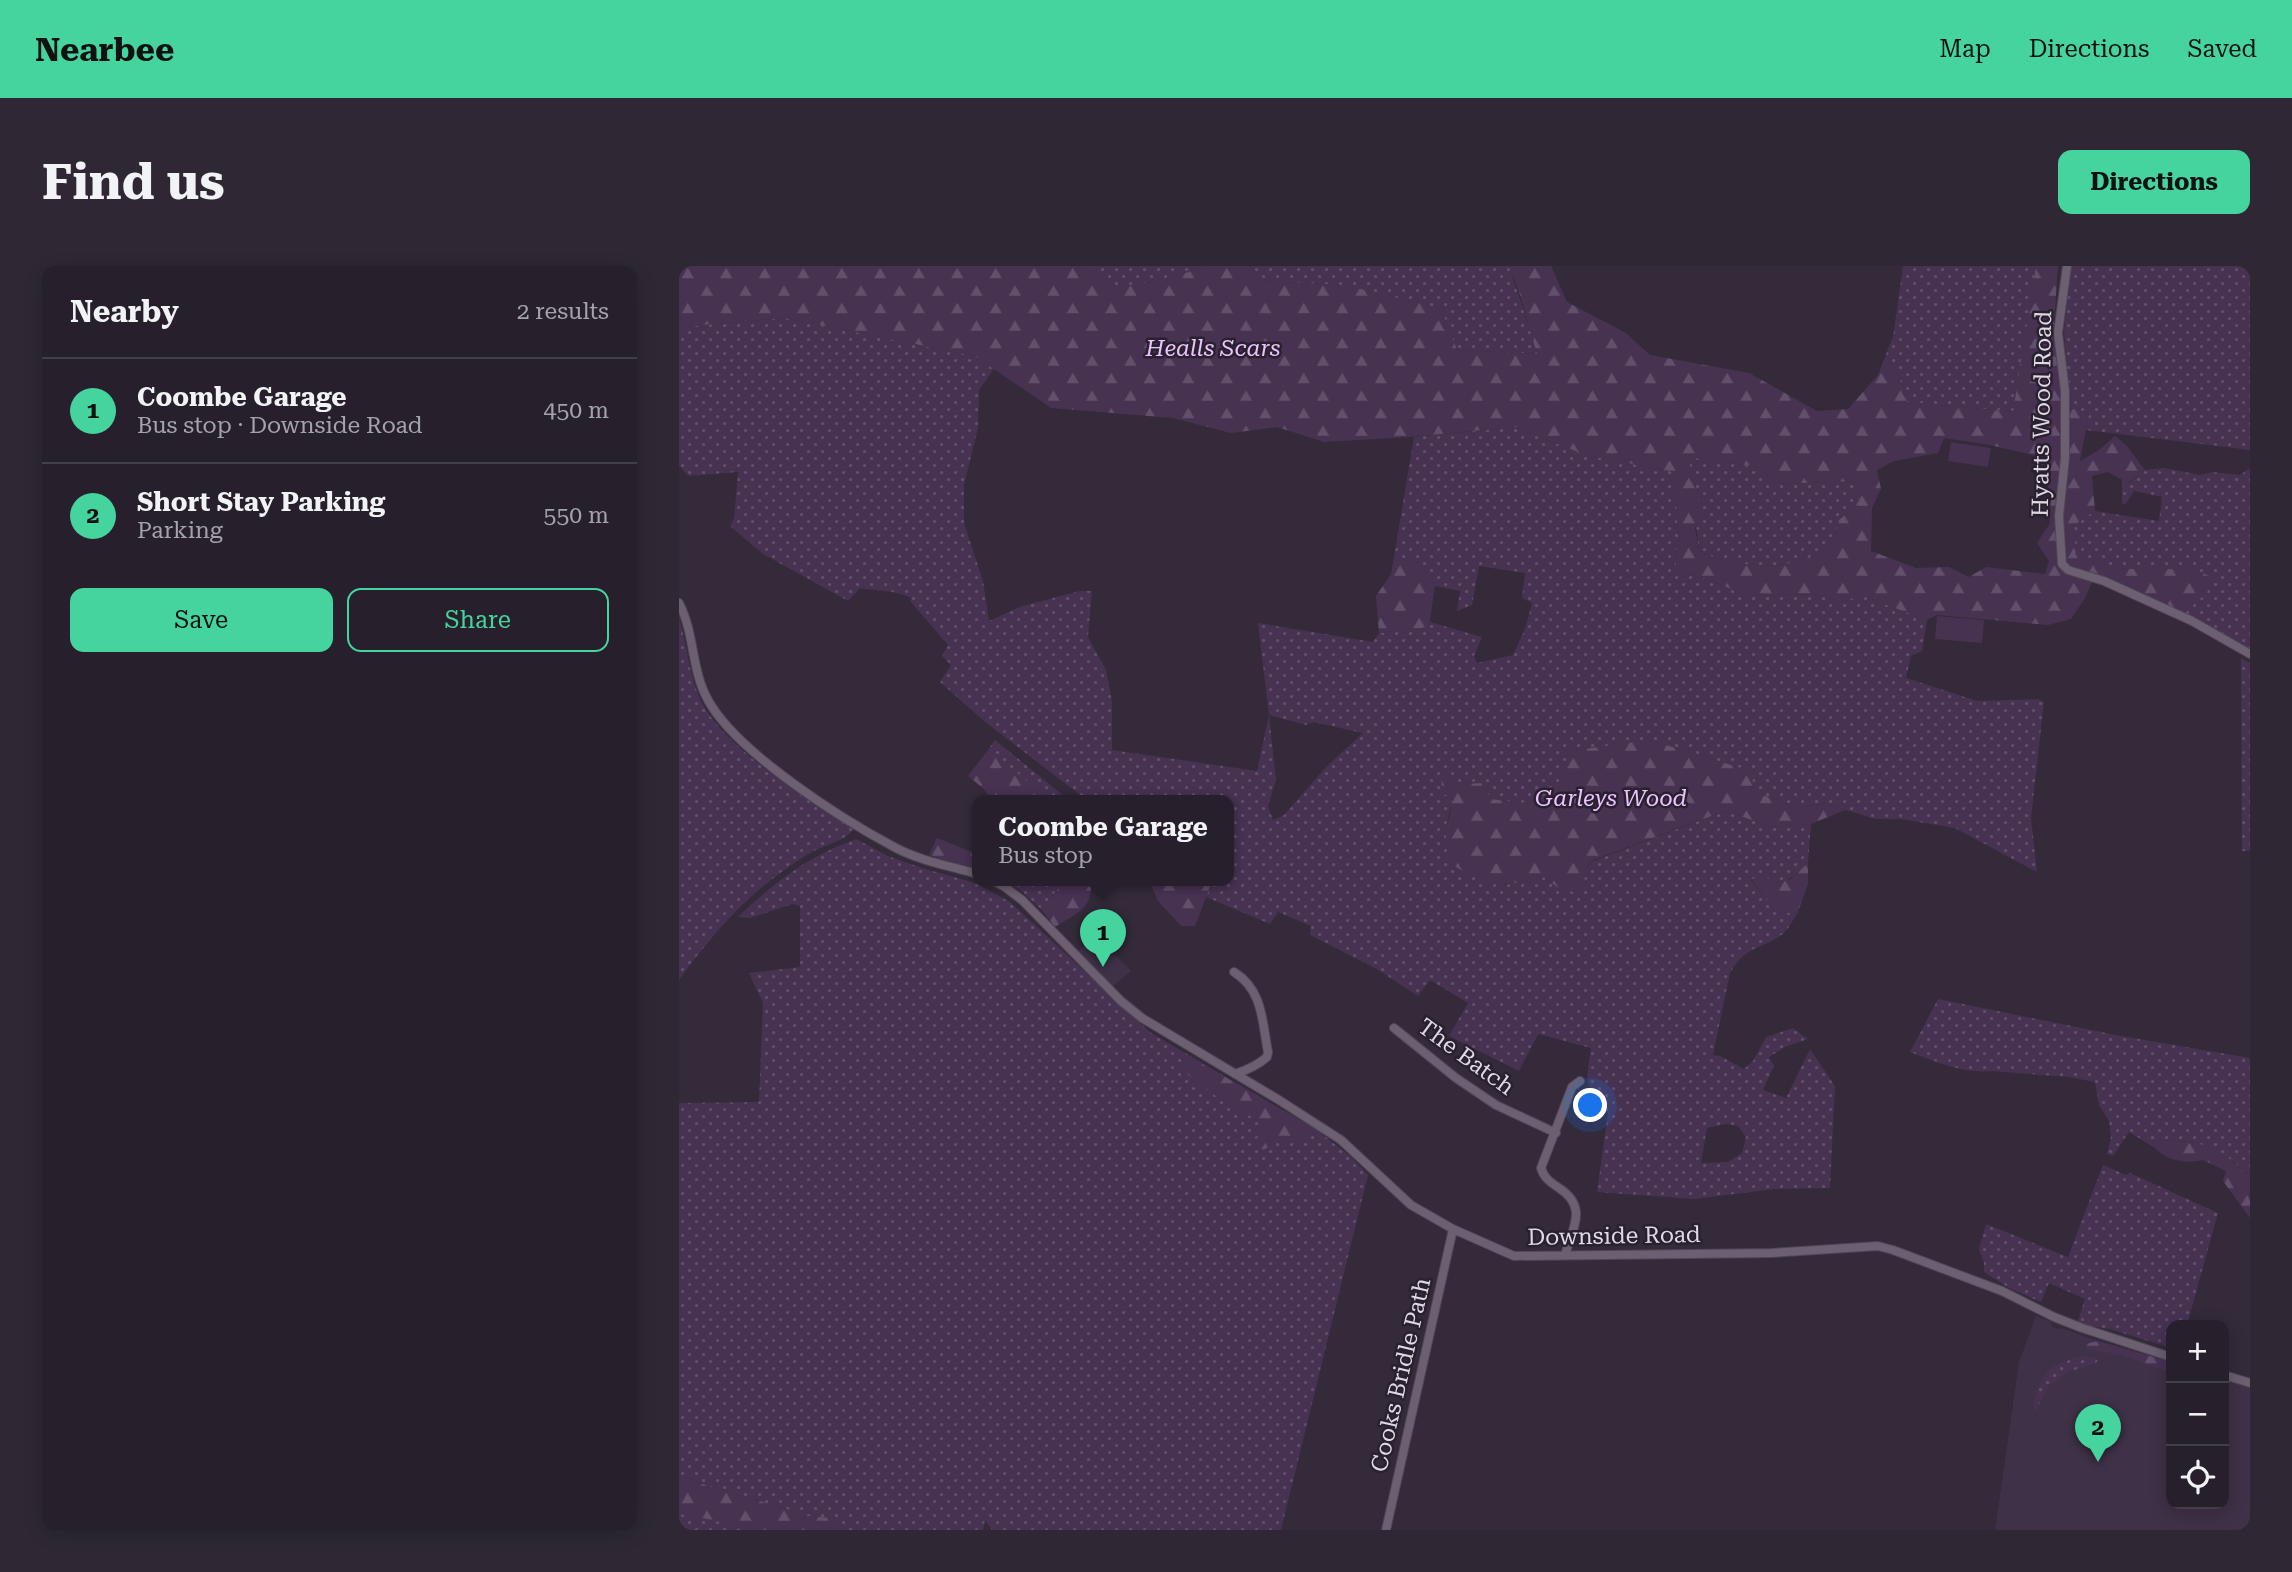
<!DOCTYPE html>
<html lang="en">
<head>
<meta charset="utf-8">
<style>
	body { margin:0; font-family:"Roboto Serif",serif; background:#2f2834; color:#f1f3f6 }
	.controls { position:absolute; right:21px; bottom:21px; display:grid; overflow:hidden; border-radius:14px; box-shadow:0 4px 18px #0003 }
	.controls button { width:63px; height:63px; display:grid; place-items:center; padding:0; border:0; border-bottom:2px solid #433e48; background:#27202c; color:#f1f3f6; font:35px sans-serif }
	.you { position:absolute; left:912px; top:840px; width:24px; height:24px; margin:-18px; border:5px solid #fff; border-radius:50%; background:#1a73e8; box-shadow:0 0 0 10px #1a73e833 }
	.badge { display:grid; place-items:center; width:46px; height:46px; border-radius:50%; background:#46d49e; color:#111; font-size:23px; font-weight:700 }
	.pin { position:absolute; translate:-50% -58px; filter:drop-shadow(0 2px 4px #0008) }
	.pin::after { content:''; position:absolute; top:37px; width:24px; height:21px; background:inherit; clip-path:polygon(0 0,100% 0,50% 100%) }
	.popup { position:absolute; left:293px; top:529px; width:262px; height:91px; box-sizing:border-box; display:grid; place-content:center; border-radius:14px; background:#27202c; filter:drop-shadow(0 2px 5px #0005); font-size:23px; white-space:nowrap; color:#a4a3a9 }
	.popup b { font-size:26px; color:#f1f3f6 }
	.popup::after { content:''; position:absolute; left:50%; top:100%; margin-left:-14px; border:14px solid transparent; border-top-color:#27202c }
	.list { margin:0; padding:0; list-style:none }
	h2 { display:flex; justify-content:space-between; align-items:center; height:91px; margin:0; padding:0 28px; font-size:30px }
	h2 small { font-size:23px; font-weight:400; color:#a4a3a9 }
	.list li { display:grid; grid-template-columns:46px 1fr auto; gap:21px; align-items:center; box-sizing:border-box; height:105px; padding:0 28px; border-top:2px solid #433e48 }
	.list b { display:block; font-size:26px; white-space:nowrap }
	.list p { margin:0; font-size:23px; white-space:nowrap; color:#a4a3a9 }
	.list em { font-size:23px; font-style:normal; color:#a4a3a9 }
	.actions { display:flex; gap:14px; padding:21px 28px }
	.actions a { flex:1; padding:16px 0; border:2px solid #46d49e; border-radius:14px; text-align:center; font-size:24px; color:#46d49e }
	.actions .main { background:#46d49e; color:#111 }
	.icon { flex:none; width:38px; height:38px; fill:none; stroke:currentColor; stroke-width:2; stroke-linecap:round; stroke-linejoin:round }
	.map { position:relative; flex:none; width:1571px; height:1264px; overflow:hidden; border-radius:14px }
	header { display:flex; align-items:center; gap:42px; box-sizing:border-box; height:98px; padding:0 35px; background:#46d49e; color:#111 }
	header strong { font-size:33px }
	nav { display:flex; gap:38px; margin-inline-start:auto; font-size:24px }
	.intro { display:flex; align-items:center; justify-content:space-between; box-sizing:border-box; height:168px; padding:0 42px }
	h1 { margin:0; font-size:49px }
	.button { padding:18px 32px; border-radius:14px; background:#46d49e; color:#111; font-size:24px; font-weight:700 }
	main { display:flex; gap:42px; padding:0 42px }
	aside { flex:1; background:#27202c; border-radius:14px; box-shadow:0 4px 18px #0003 }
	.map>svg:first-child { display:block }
	.built { fill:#3f3147 }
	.grass { fill:url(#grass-dots); fill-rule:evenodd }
	.forest { fill:url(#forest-firs); fill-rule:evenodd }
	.green { fill:#473252 }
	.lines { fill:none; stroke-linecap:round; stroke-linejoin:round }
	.minor-casing { stroke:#4f4653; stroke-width:10 }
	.minor { stroke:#6b5f71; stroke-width:8 }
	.labels { text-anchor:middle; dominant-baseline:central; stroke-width:5; stroke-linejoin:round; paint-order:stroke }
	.park-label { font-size:23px; font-style:italic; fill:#e9c4fd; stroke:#2a202f }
	.street-label { font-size:23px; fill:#dfd9e3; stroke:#2a202f }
</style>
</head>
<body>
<header>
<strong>Nearbee</strong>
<nav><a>Map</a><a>Directions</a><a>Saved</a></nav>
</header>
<div class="intro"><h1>Find us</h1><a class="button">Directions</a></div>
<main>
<aside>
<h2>Nearby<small>2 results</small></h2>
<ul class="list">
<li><span class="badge">1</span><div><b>Coombe Garage</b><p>Bus stop · Downside Road</p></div><em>450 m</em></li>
<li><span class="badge">2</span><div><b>Short Stay Parking</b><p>Parking</p></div><em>550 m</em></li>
</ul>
<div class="actions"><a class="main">Save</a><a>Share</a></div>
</aside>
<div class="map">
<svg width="1571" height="1264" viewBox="0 0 1571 1264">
	<defs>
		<pattern id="grass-dots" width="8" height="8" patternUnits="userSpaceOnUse" patternTransform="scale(1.75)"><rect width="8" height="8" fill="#473252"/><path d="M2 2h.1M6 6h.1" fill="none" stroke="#614f6b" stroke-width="1.8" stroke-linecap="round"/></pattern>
		<pattern id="forest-firs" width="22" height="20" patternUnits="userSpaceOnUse" patternTransform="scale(1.75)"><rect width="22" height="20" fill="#473252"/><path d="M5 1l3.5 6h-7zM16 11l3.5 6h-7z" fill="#614f6b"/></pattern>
	</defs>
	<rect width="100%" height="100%" fill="#342a3a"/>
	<!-- built -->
	<path class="built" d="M417 670 452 705 433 721 399 685Z
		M1357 1050 1372 1056 1373 1061 1378 1063 1383 1062 1419 1075 1492 1096V1238H1545V1113L1571 1122V1264H1316L1340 1096Z"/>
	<!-- grass -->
	<path class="grass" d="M407 0H526L495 11 435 23Z
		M571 0H830L859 88 778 84 663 19 578 15Z
		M1224 0H1357L1335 146 1227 136 1224 120 1207 88 1214 71Z
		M1392 0H1571V184L1407 164 1410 147 1391 143 1385 66Z
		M106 52 296 90 315 103 300 124 299 162 285 219V257L304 315 310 355 343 340 401 325H413L409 371 427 404 433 435V484L578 505 590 449 579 357 694 376 700 367 749 361 751 356 803 371 795 390 798 397 834 389 846 363 853 337 843 332 846 307 800 300 793 339 778 345 781 325 756 320 740 297 715 291 735 171 836 161 907 189 995 206 1000 278 996 285 998 306 1022 311 1070 330 1135 328 1164 336 1181 329 1248 354 1243 385 1232 390 1227 412 1298 435 1359 433 1365 436 1352 552 1358 606 1276 562 1222 553H1196L1145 537 1121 542 1072 525 1074 506 971 474 882 512 877 541 812 533 802 517 783 518C769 534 774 543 766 562L825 619 865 611 878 621 906 604 914 595 1046 545 1094 561 1132 558 1129 597C1106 620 1103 618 1072 614L1096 645 1118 648C1114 654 1110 662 1105 667 1084 684 1067 678 1051 707L1034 789 1041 790 1065 803 1074 795 1087 771 1114 762 1129 773 1106 781 1090 791 1095 800 1084 824 1107 832 1131 783 1156 820 1151 922 1096 923 1015 933 918 926 929 847C904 819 907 817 912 782L859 768 840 805 770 770 789 737 751 714 739 730 696 702 631 669 632 660 599 646 591 658 527 631 533 615H550V535H409L305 455 261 416 272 399 263 390 269 379 231 335 232 332C216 324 198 325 181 322L169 335 84 288 51 260 55 253 59 206 9 210 0 199V61ZM590 449 627 459 634 456 684 467 647 501 605 549 594 554 589 540 597 514ZM1047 858 1059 860 1067 871 1063 887 1049 896 1022 897 1028 862Z
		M1009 191 1080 201 1098 218 1180 215 1174 242 1160 254 1153 282C1141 287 1129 292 1117 296 1092 303 1041 299 1020 284Z
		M1485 202 1521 209 1533 206 1561 209 1571 202V383L1503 348 1513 303H1447L1397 292 1395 258 1416 245 1480 255 1483 231 1455 225 1446 239 1443 237V213L1450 217 1466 204Z
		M0 352C8 379 10 410 22 435 45 482 131 535 175 563 166 575 146 579 133 586 119 594 105 604 92 614 56 642 27 677 0 714Z
		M1562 392 1571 397V585H1563Z
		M316 474 391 535H371L309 484Z
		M177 573 209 590 243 602 296 617 331 636 472 767 639 865 671 890 689 909 602 1264H313L306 1254 304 1264H160L153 1252 131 1250 123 1252 108 1243 29 1220 0 1208V837L80 836 84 737 70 707 121 701V640L114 638 71 652 59 651C97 615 128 591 177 573Z
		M324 615H380L379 623 362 643 341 624Z
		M1259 733 1437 769 1571 792V909C1563 905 1560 900 1553 895 1528 876 1508 874 1478 875L1476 882 1450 866 1434 890 1428 888 1432 871 1430 855 1420 839 1416 816 1389 811 1313 805C1285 808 1257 796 1231 786Z
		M1424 899 1447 909 1451 907 1539 947 1508 1059H1492V1082L1431 1063 1398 1058 1406 1033 1370 1017 1362 1036 1330 1022 1305 1006V997L1300 983 1307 958 1389 991Z
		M1407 1090 1420 1093 1417 1097 1390 1106 1369 1120 1357 1145 1354 1141C1362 1106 1370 1097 1407 1090Z
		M0 1240 75 1264H0Z"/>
	<!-- forest -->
	<path class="forest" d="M0 0H407L435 23 495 11 526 0H571L578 15 663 19 762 42 778 84 858 88 840 26 830 0H872L888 36 947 67 971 89 1070 107 1138 145 1169 143 1199 109 1207 88 1224 120 1228 136 1334 146 1357 0H1379L1374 71 1391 142 1410 147 1401 195 1420 184 1436 170 1447 179 1466 204 1449 217 1429 206 1413 210 1416 245 1395 259 1397 292 1447 303H1513L1533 311 1528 327 1503 348 1416 309 1406 332 1392 353 1369 359 1258 349 1248 354 1181 329 1164 336 1135 328 1070 330 1022 311 998 306 996 285 1000 278 995 206 907 189 836 161 731 171 645 176 598 161 552 167 494 152 372 142 296 90 106 52 0 61ZM1265 172 1311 179 1367 192 1371 257 1358 277 1370 295 1366 308 1307 301 1290 311 1270 301 1237 302 1192 285 1193 242 1202 223 1198 204 1215 195 1259 187ZM1009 191 1080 201 1098 218 1179 215 1174 242 1160 254 1153 282C1141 287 1129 292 1117 296 1092 303 1040 299 1020 284L1016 262 1023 248Z
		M715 291 740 297 756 320 750 361 700 367 697 330 712 308Z
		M971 474 1075 506 1072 525 1121 542 1145 537 1166 544 1132 558 1094 561 1046 545 914 594 906 604 905 621 894 626 878 621 865 611C818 621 811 624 770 596L766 562 771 550 773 530 762 528 763 509 783 518 802 517 812 533 877 541 882 512 891 485Z
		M309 484 369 531 371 535H314L305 523 289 510Z
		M258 572 298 588V605L250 589Z
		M1129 597V618L1118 648 1096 645 1072 613 1086 610 1097 617 1112 613Z
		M380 615H412C414 644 397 647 376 661L362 643 379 623Z
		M470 615H533L516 660H502L479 635Z
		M506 788 640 865 625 874 616 876 608 873 600 874 586 883 569 885 583 865 582 856 542 834 499 801Z
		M1477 875C1501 875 1523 874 1544 888 1554 894 1560 904 1571 909V952L1544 915 1547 905 1524 894C1507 898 1488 895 1476 882Z
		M1419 1075 1492 1096V1107L1443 1089 1408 1083 1407 1078Z
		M0 1208 29 1220 108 1243 123 1252 131 1250 153 1252 160 1264H63L35 1254 0 1248Z"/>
	<!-- green -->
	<path class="green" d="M1272 176 1312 182 1309 201 1269 195Z
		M1258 350 1305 354 1303 377 1256 373Z"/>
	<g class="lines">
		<!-- minor casing -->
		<g class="minor-casing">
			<path id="minor" d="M1388 0 1379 67 1386 125V192L1380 250 1383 298 1389 304 1425 315 1513 355 1571 388
				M0 337C16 368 12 404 29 434 57 486 164 554 217 582 242 595 271 600 298 608
				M315 615 326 621 343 634 442 735 463 752 600 834 662 874 732 939 774 963 835 990 1092 987 1199 980 1214 984 1323 1025 1375 1051 1403 1062 1492 1091
				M555 706C584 724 583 755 589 786L588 791C578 800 568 804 556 808
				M715 762 777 812 817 839 877 867
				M886 989C894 961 909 941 880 922 871 916 865 912 862 902L893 821 901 815
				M1545 1109 1571 1117
				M707 1264 774 963"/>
		</g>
		<!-- minor -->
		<use href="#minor" class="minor"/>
	</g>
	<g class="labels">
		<!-- park labels -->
		<g class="park-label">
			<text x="534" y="82">Healls Scars</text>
			<text x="932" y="532">Garleys Wood</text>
		</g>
		<!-- street labels -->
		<g class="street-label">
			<text transform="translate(1363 148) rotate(-89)">Hyatts Wood Road</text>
			<text transform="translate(787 791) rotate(36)">The Batch</text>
			<text transform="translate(935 970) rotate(-1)">Downside Road</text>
			<text transform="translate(722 1109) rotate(-77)">Cooks Bridle Path</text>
		</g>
	</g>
</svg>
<div class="controls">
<button>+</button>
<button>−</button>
<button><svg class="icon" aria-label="locate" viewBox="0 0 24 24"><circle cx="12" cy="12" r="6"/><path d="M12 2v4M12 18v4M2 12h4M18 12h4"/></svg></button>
</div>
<div class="you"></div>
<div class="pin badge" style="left:424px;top:701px">1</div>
<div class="popup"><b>Coombe Garage</b>Bus stop</div>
<div class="pin badge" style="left:1419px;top:1196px">2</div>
</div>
</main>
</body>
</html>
